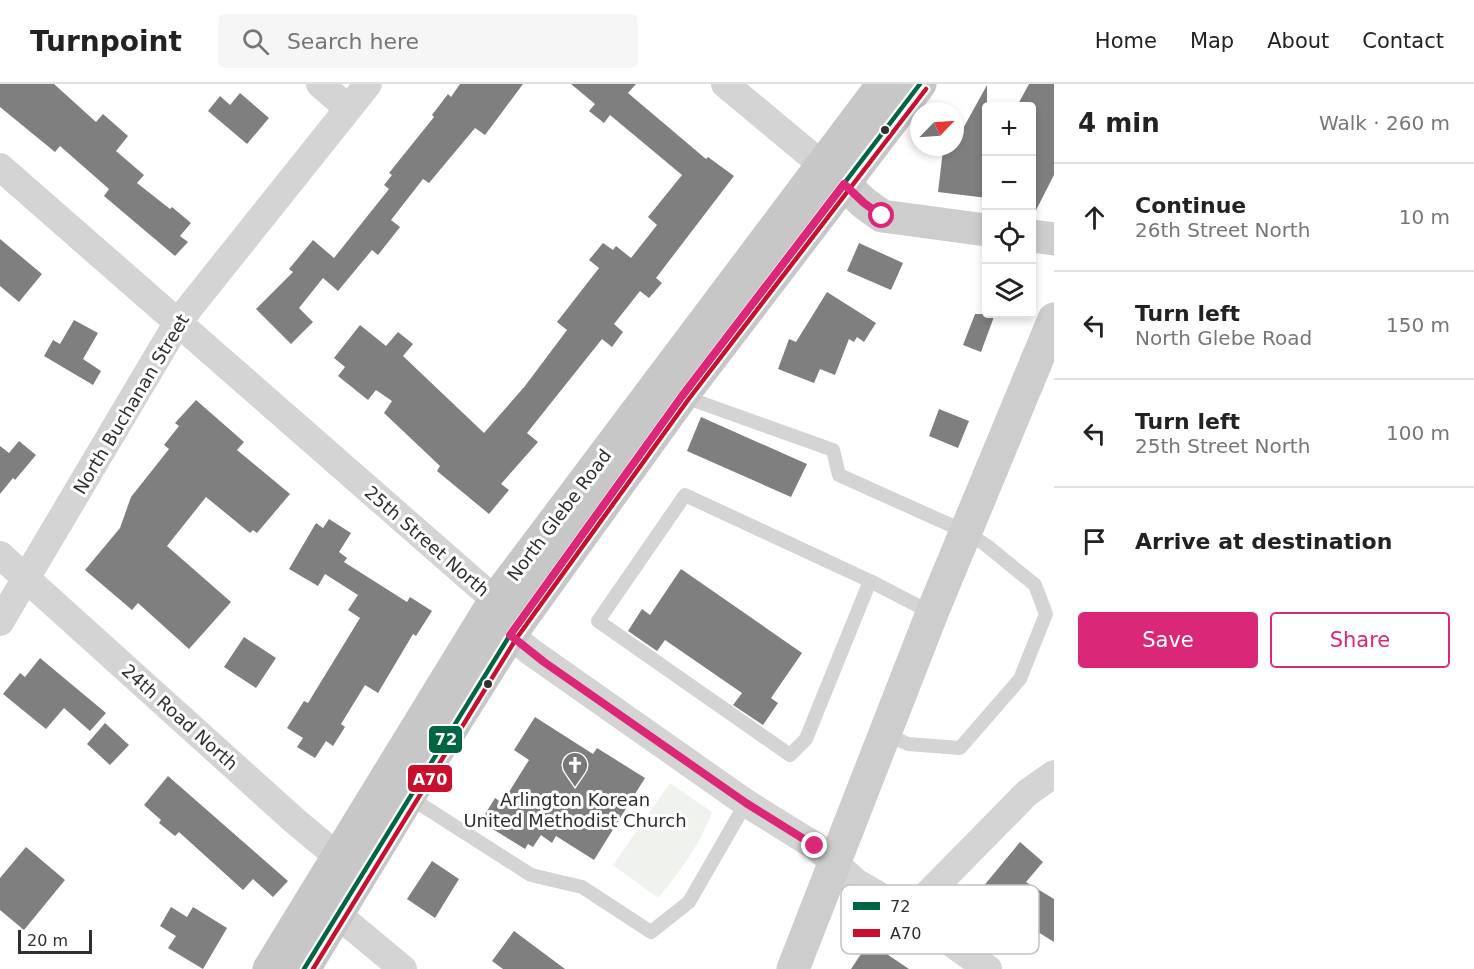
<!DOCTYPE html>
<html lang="en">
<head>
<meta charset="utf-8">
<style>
	body { margin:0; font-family:"DejaVu Sans",sans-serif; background:#f6f6f6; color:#222 }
	.controls { position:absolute; right:18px; top:18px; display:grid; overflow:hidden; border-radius:6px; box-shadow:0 3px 9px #0003 }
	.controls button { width:54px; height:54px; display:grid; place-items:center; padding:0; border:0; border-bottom:2px solid #e0e0e0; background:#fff; color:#222; font:30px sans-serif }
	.compass { position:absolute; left:910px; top:18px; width:54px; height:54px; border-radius:50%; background:#fff; box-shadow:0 3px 9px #0003; rotate:65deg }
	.scale { position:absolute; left:18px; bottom:15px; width:74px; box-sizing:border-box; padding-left:6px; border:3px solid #2f2f2f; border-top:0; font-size:16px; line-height:21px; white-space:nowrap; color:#2f2f2f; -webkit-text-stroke:4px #fff; paint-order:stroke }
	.stop { position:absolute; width:18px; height:18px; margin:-14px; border:4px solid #db2777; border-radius:50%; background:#fff }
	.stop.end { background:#db2777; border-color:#fff; box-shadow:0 2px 6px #0008 }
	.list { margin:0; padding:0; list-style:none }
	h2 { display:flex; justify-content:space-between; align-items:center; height:78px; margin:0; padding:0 24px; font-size:26px }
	h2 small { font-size:20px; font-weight:400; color:#767676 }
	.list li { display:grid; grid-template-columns:39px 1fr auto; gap:18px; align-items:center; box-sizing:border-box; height:108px; padding:0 24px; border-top:2px solid #e0e0e0 }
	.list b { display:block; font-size:22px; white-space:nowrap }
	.list p { margin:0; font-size:20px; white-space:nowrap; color:#767676 }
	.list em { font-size:20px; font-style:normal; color:#767676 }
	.actions { display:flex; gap:12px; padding:18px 24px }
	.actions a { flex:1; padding:14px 0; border:2px solid #db2777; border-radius:6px; text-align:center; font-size:21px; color:#db2777 }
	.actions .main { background:#db2777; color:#fff }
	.icon { flex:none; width:33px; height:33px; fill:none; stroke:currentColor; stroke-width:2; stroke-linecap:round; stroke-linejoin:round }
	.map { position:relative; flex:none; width:1054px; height:885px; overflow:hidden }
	header { display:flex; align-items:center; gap:36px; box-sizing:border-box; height:84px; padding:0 30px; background:#fff; border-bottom:2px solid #e0e0e0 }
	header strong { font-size:28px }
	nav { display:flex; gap:33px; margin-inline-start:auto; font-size:21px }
	.search { width:420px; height:54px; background:#f6f6f6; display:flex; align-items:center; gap:15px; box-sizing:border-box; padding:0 21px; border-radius:6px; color:#767676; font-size:22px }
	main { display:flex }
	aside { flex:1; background:#fff }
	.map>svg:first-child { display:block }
	.green { fill:#f0f3ed }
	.building { fill:#7f7f7f }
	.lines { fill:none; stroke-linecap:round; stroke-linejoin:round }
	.lane { stroke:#d4d4d4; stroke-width:14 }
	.street { stroke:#d4d4d4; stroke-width:28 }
	.secondary { stroke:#cdcdcd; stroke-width:33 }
	.primary { stroke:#c7c7c7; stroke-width:33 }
	.bus-1-casing { stroke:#fff; stroke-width:9 }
	.bus-2-casing { stroke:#fff; stroke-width:9 }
	.bus-1 { stroke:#006641; stroke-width:4.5 }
	.bus-2 { stroke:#c8102e; stroke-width:4.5 }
	.route { stroke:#db2777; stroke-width:8 }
	.bus-dot { fill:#2f2f2f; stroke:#fff; stroke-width:2 }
	.labels { text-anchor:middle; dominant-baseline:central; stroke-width:6; stroke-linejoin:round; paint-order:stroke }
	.street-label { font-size:18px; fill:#2f2f2f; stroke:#fff }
	.poi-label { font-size:18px; fill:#2f2f2f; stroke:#fff }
	.key { fill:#fff; stroke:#c1c1c1; stroke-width:1.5 }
	.key-label { font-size:16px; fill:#2f2f2f }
	.line-badge { stroke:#fff; stroke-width:2 }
	.badge-label { font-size:16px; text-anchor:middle; font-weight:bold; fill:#fff }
</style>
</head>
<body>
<header>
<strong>Turnpoint</strong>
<div class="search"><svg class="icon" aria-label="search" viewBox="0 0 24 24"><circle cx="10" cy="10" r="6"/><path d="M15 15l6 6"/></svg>Search here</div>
<nav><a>Home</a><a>Map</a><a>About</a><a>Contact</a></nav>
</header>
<main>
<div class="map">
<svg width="1054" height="885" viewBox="0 0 1054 885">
	<rect width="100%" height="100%" fill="#fff"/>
	<!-- green -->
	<path class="green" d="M670 699 712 728C700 761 680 787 658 814L613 781Z"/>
	<!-- building -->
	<path class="building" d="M0 0H54L96 38 103 30 128 52 116 67 144 91 137 99 170 125 172 123 191 139 180 152 188 158 175 172 104 112 109 105 60 62 55 68 0 23Z
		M460 0H523L485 51 475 44 429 99 423 95 391 136 400 143 378 171 372 166 338 207 323 194 299 224 313 238 291 260 256 225 293 188 289 185 313 156 334 174 389 105 384 101 392 91 389 89 434 33 432 31 448 10 451 13Z
		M571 0H636L628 9 706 75 708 73 734 92 656 194 662 199 649 214 640 207 614 240 623 248 612 263 602 255 527 349 538 358 501 400 509 406 489 430 437 387 440 382 384 329 392 317 376 306 368 316 338 292 345 283 334 274 360 241 386 262 398 248 413 260 403 272 484 349 525 302 567 246 557 238 599 184 589 176 603 159 613 166 616 162 631 174 657 141 648 133 682 91 610 31 604 39 589 27 595 20Z
		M1029 0H1054V91L1032 134V22H1017Z
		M987 1V114L938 108 943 66 950 67 953 63H955V59Z
		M240 9 269 34 247 60 208 27 220 12 230 21Z
		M0 155 42 190 19 218 0 202Z
		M859 159 903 179 891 206 847 187Z
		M827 208 876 239 864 258 857 253 854 258 849 255 835 291 820 285 814 299 778 285 789 255 796 258Z
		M975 230H995L981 268 963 261Z
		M74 236 98 249 83 275 101 287 93 301 44 272 53 256 60 260Z
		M196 316 244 358 237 366 290 410 257 449 253 446 250 449 206 413 167 462 231 518 189 565 138 519 132 526 85 486 120 444 131 413 169 365 164 361 179 342 175 339Z
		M939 325 969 337 958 364 929 352Z
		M701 333 807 380 791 413 687 367Z
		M19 357 36 371 15 396 13 394 0 410V362L9 369Z
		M329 435 351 449 339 468 347 474 344 478 407 518 410 513 432 527 416 552 413 550 378 609 365 601 341 640 345 643 333 662 326 657 315 674 297 663 303 654 287 644 304 617 308 619 360 534 348 526 358 511 325 490 318 502 289 485 316 439 323 444Z
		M681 485 802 569 771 614 778 619 763 641 733 621 742 609 665 556 657 567 628 547 642 525 650 531Z
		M244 553 276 574 256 604 224 583Z
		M40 574 106 629 90 647 64 624 46 645 3 610 20 589 25 593Z
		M535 633 593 670 597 664 645 694 594 776 556 752 552 759 541 751 533 763 528 760 525 765 488 742 491 737 484 732 495 714 502 719 529 676 514 666Z
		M105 639 129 661 110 681 87 660Z
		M168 692 288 797 273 813 253 795 243 806 179 748 175 752 159 739 161 736 144 721Z
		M1020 758 1043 778 1026 798 1054 815V858L1003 826 1000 829 977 810Z
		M26 763 65 796 24 846 0 826V794Z
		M432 777 459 795 435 834 407 815Z
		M171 823 187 833 193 823 227 844 203 885 168 864 176 852 160 842Z
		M514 847 565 885H503L492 877Z
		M869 858 909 885H851Z"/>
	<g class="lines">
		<!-- lane -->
		<path class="lane" d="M682 312 833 366 839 391 966 448 986 461 1035 501 1046 530 1020 595 960 664 908 660 884 649
			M870 497 685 411 598 537 790 671 806 655 870 497 932 529
			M409 713 531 791 582 803 651 848 689 818 746 719"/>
		<!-- street -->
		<path class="street" d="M320 0 348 24
			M725 0 839 95
			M0 83 495 516 510 551 531 568 746 719 815 762 857 799 909 829 988 885
			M0 471 295 737 355 787
			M0 538 178 238 368 0
			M909 829 1027 709 1054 690
			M338 831 403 885"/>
		<!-- secondary -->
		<path class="secondary" d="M844 100 864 119 882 132 986 146
			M1032 152 1054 155
			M793 885 932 529 1054 235"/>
		<!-- primary -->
		<path class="primary" d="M269 885 495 516 883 0
			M304 885 409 712 510 551 682 312 920 0"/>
		<!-- bus-1 casing -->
		<g class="bus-1-casing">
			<path id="bus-1" d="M304 885 510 551 682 312 920 0"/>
		</g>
		<!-- bus-2 casing -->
		<g class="bus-2-casing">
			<path id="bus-2" d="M313 885 516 555 688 316 926 5"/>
		</g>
		<!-- bus-1 -->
		<use href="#bus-1" class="bus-1"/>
		<!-- bus-2 -->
		<use href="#bus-2" class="bus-2"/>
	</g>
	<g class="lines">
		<!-- route -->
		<path class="route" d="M815 762 746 719 544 578 510 551 682 312 844 100 864 119 882 132"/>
	</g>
	<!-- icons -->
	<defs>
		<g id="church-pin" transform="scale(1.35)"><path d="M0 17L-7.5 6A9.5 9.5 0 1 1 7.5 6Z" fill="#787878" stroke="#fff"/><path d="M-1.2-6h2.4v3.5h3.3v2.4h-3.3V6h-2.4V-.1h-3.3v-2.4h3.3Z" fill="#fff"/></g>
	</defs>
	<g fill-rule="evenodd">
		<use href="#church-pin" x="575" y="681"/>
	</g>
	<!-- markers -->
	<g class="bus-dot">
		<circle cx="885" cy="46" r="5"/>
		<circle cx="488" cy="600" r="5"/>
	</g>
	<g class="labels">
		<!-- street labels -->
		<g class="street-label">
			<text transform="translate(131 320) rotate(-59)">North Buchanan Street</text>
			<text transform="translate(559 431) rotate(-53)">North Glebe Road</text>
			<text transform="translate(427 457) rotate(41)">25th Street North</text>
			<text transform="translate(180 633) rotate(42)">24th Road North</text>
		</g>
		<!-- poi labels -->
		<g class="poi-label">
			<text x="575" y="715">Arlington Korean<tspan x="575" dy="21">United Methodist Church</tspan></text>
		</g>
	</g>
	<!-- legend -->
	<rect x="841" y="801" width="198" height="69" rx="9" class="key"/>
	<rect x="853" y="818" width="27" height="8" fill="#006641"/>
	<rect x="853" y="845" width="27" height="8" fill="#c8102e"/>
	<g class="key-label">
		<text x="890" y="828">72</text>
		<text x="890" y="855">A70</text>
	</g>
	<g class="line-badge">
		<rect x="428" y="641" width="35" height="29" rx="6" fill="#006641"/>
		<rect x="407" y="680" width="46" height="29" rx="6" fill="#c8102e"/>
	</g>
	<g class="badge-label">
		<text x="446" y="661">72</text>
		<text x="430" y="701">A70</text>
	</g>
</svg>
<div class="controls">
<button>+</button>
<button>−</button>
<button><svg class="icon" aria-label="locate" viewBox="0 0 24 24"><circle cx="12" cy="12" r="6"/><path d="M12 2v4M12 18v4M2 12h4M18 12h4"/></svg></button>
<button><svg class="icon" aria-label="layers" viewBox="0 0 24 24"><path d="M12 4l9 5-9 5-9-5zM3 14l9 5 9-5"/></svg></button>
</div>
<svg class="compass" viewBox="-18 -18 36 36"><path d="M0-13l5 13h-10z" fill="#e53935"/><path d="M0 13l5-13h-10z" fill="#767676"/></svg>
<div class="scale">20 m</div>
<div class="stop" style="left:882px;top:132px"></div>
<div class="stop end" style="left:815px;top:762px"></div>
</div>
<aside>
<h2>4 min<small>Walk · 260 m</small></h2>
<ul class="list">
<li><svg class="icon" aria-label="ahead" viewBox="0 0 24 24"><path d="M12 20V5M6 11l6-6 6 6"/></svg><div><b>Continue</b><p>26th Street North</p></div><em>10 m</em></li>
<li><svg class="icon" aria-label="left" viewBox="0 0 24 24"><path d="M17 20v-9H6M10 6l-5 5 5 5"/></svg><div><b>Turn left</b><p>North Glebe Road</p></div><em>150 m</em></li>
<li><svg class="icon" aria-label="left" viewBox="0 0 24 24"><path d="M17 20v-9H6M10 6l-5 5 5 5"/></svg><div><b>Turn left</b><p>25th Street North</p></div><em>100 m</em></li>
<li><svg class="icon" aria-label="arrive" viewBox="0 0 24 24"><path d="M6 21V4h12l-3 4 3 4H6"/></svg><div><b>Arrive at destination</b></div></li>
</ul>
<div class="actions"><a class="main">Save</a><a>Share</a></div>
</aside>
</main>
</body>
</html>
